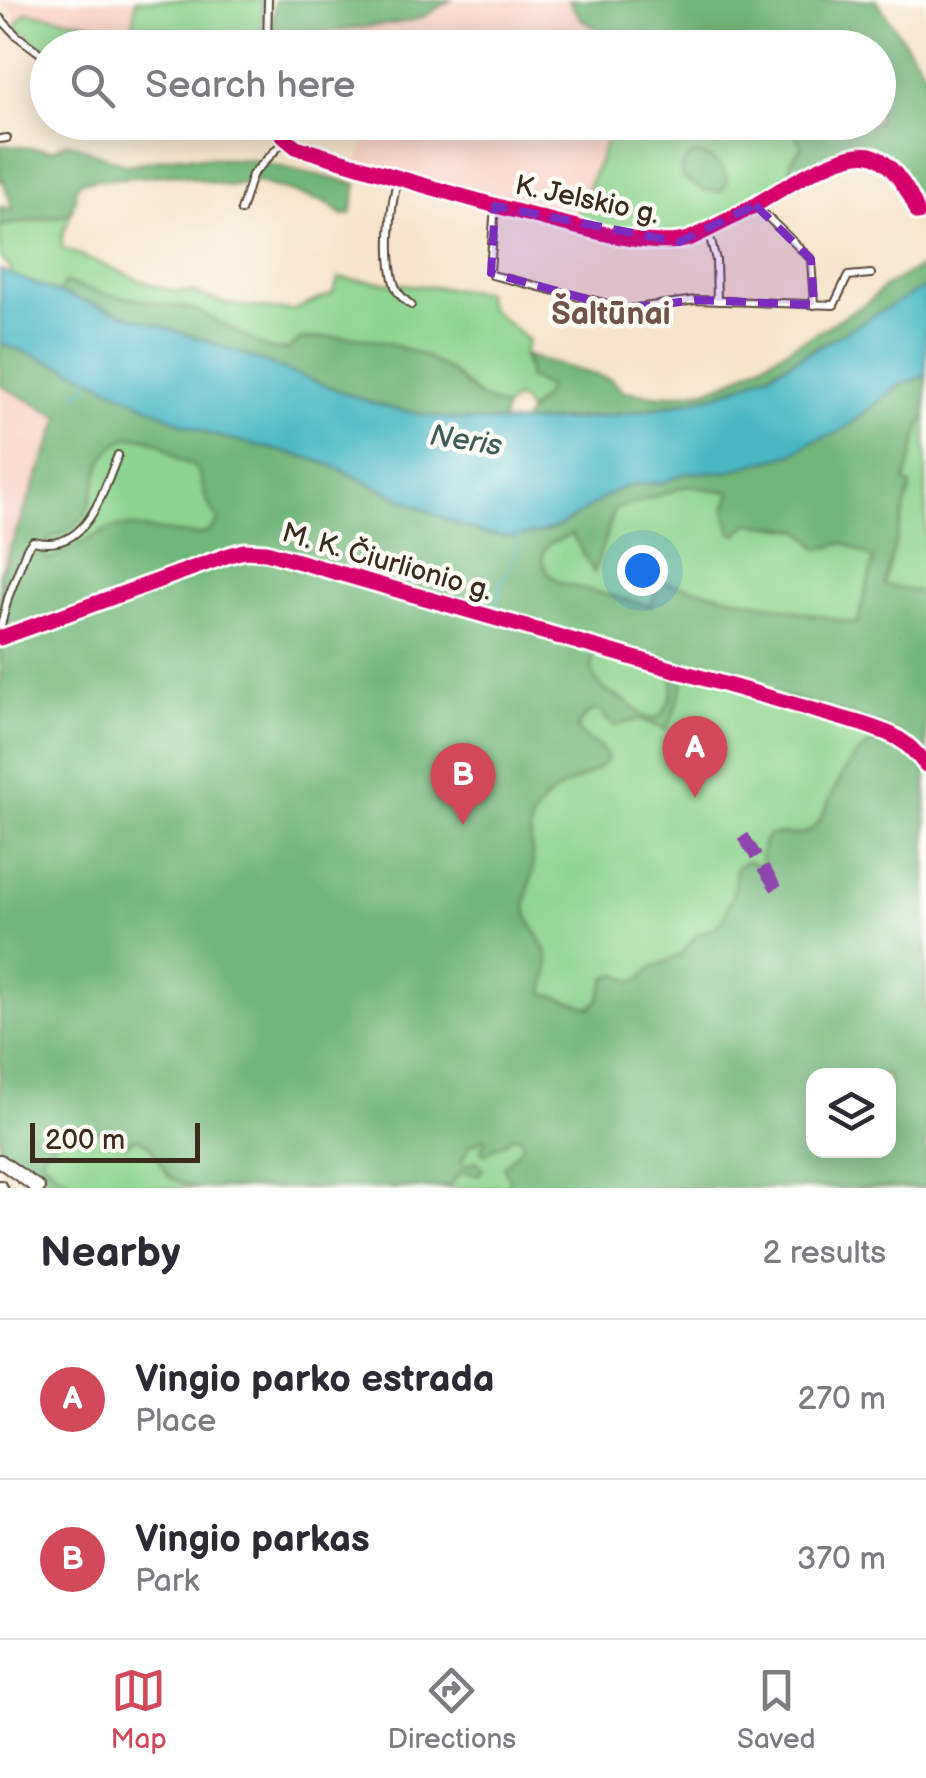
<!DOCTYPE html>
<html lang="en">
<head>
<meta charset="utf-8">
<style>
	body { margin:0; font-family:"Balsamiq Sans",sans-serif; background:#f2f2f3; color:#2b2b33 }
	.controls { position:absolute; right:30px; bottom:30px; display:grid; overflow:hidden; border-radius:20px; box-shadow:0 5px 25px #0003 }
	.controls button { width:90px; height:90px; display:grid; place-items:center; padding:0; border:0; border-bottom:2px solid #e1e1e2; background:#fff; color:#2b2b33; font:50px sans-serif }
	.scale { position:absolute; left:30px; bottom:25px; width:170px; box-sizing:border-box; padding-left:10px; border:5px solid #3b2a1e; border-top:0; font-size:28px; line-height:35px; white-space:nowrap; color:#3b2a1e; -webkit-text-stroke:8px #fdfcf7; paint-order:stroke }
	.you { position:absolute; left:642px; top:570px; width:35px; height:35px; margin:-25px; border:8px solid #fff; border-radius:50%; background:#1a73e8; box-shadow:0 0 0 15px #1a73e833 }
	.badge { display:grid; place-items:center; width:65px; height:65px; border-radius:50%; background:#d1495b; color:#fff; font-size:32px; font-weight:700 }
	.pin { position:absolute; translate:-50% -82px; filter:drop-shadow(0 2px 5px #0008) }
	.pin::after { content:''; position:absolute; top:52px; width:35px; height:30px; background:inherit; clip-path:polygon(0 0,100% 0,50% 100%) }
	.list { margin:0; padding:0; list-style:none }
	h2 { display:flex; justify-content:space-between; align-items:center; height:130px; margin:0; padding:0 40px; font-size:42px }
	h2 small { font-size:32px; font-weight:400; color:#7c7c81 }
	.list li { display:grid; grid-template-columns:65px 1fr auto; gap:30px; align-items:center; box-sizing:border-box; height:160px; padding:0 40px; border-top:2px solid #e1e1e2 }
	.list b { display:block; font-size:38px; white-space:nowrap }
	.list p { margin:0; font-size:32px; white-space:nowrap; color:#7c7c81 }
	.list em { font-size:32px; font-style:normal; color:#7c7c81 }
	.icon { flex:none; width:55px; height:55px; fill:none; stroke:currentColor; stroke-width:2; stroke-linecap:round; stroke-linejoin:round }
	.map { position:relative; flex:none; width:926px; height:1188px; overflow:hidden }
	.search { position:absolute; background:#fff; box-shadow:0 5px 25px #0003; left:30px; right:30px; top:30px; height:110px; display:flex; align-items:center; gap:25px; box-sizing:border-box; padding:0 35px; border-radius:55px; color:#7c7c81; font-size:38px }
	.sheet { height:450px; background:#fff }
	nav { display:flex; justify-content:space-around; align-items:center; box-sizing:border-box; height:140px; border-top:2px solid #e1e1e2; background:#fff; font-size:28px; color:#7c7c81 }
	nav a { display:grid; justify-items:center; gap:5px }
	nav .on { color:#d1495b }
	.map>svg:first-child { display:block }
	.built { fill:#f7d1c7 }
	.green { fill:#8cd48f; stroke:#647f56; stroke-width:2.5; fill-rule:evenodd }
	.forest { fill:#71b67a; stroke:#56704c; stroke-width:2.5; fill-rule:evenodd }
	.water { fill:#4ab8c4; stroke:#427171; stroke-width:2.5 }
	.lines { fill:none; stroke-linecap:round; stroke-linejoin:round }
	.stream { stroke:#4ab8c4; stroke-width:2.5 }
	.street-casing { stroke:#574638; stroke-width:10 }
	.highway-casing { stroke:#574638; stroke-width:16 }
	.street { stroke:#fff; stroke-width:6 }
	.highway { stroke:#fff; stroke-width:12 }
	.quiet { stroke:#8e44ad; stroke-width:12; stroke-dasharray:25 12; stroke-linecap:butt }
	.cycleway-casing { stroke:#fdfcf7; stroke-width:21 }
	.cycleway { stroke:#d6006c; stroke-width:15 }
	.marked { fill:#7b2cbf; fill-opacity:0.2; stroke:#7b2cbf; stroke-width:8; stroke-dasharray:20 12; stroke-linejoin:round }
	.labels { text-anchor:middle; dominant-baseline:central; stroke-width:9; stroke-linejoin:round; paint-order:stroke }
	.street-label { font-size:28px; fill:#3b2a1e; stroke:#fdfcf7 }
	.water-label { font-size:30px; font-style:italic; fill:#405c58; stroke:#fdfcf7 }
	.quarter-label { font-size:32px; font-weight:bold; fill:#705349; stroke:#fdfcf7 }
</style>
</head>
<body>
<div class="map">
<svg width="926" height="1188" viewBox="0 0 926 1188">
	<rect width="100%" height="100%" fill="#fdfcf7"/>
	<filter id="ink" filterUnits="userSpaceOnUse"><feTurbulence type="fractalNoise" baseFrequency=".01" numOctaves="2"/><feDisplacementMap in="SourceGraphic" scale="20" xChannelSelector="R" yChannelSelector="G"/><feConvolveMatrix kernelMatrix="1 2 1 2 8 2 1 2 1" color-interpolation-filters="sRGB"/></filter>
	<filter id="wash" filterUnits="userSpaceOnUse"><feTurbulence type="fractalNoise" baseFrequency=".0048" numOctaves="4" result="noise"/><feDisplacementMap in="SourceGraphic" scale="40" xChannelSelector="R" yChannelSelector="G"/><feGaussianBlur stdDeviation="2.25" result="paint"/><feColorMatrix in="noise" values="0 0 0 0 0 0 0 0 0 0 0 0 0 0 0 0 0 1.4 0 .05"/><feComposite in="paint" operator="in"/></filter>
	<g filter="url(#wash)">
		<rect width="100%" height="100%" fill="#f5e5ce"/>
		<!-- built -->
		<path class="built" d="M3 0H136L133 30 27 12 18 20Z
			M451 0H568L582 20 620 42 618 48H343L341 30 423 17Z
			M373 123H613L574 224 358 163Z
			M0 385 61 416 0 574Z"/>
		<!-- green -->
		<path class="green" d="M136 0H263L261 47 48 48 47 52 15 25 27 12 133 30Z
			M876 0 926 74V207L888 162 852 154 835 158 795 178 745 207 685 237 666 241 574 224 613 125C626 128 640 133 651 122H780L787 126 878 122Z
			M73 207 62 237V248L155 286 175 291 193 292 225 304 292 311 332 294 339 278 484 292 489 308 528 340C527 342 524 354 524 356 525 369 537 383 548 386L546 394 528 411 522 401 515 399 505 408 479 397 452 372 357 337 302 339 287 350 269 349 68 283H64L59 293 12 275 10 267 0 258V226L58 217 66 214Z
			M78 372 182 423 573 519 611 493 653 482 926 376V1188H53L0 1150V574ZM814 1076H888V1150H814Z"/>
		<!-- forest -->
		<path class="forest" d="M275 0H451L423 17 406 22 307 34 296 41 271 43Z
			M568 0H876L926 74V207L888 162 852 154 835 158 795 178C784 166 793 157 802 147L796 134 780 123 878 122V48L618 47 620 42 582 20Z
			M67 142 127 165 178 156 250 160 357 184 351 214 343 215 325 202 256 181 228 186 177 174 81 181 75 189C76 201 74 206 66 214L0 226V207L13 209 3 180 0 181V145L53 150Z
			M698 154C713 158 728 167 727 184L720 192 704 190 682 178 681 167 692 155Z
			M926 264V287L761 377 715 395 628 413 523 423C530 406 544 401 548 387L528 378V367L524 355 610 379 623 391 660 396 706 390 732 380 816 333 868 302 885 286Z
			M64 283 106 294 194 309 269 349 287 350 302 339 331 337H357L388 343 424 356 452 372 479 397 505 408 502 422C458 421 415 416 372 403L213 343 59 293Z
			M0 343 78 372 182 423 212 435 302 456 330 465 454 523 485 534 511 537 548 531 560 526 611 493 630 485 665 482 686 473 729 471 792 454 815 440 833 435 847 427 900 385 926 376V420H922L905 482 911 485 884 585 926 593V1188H489L510 1185 504 1166 523 1145 522 1138C510 1133 511 1140 501 1145 495 1148 492 1148 486 1154H483L481 1149 486 1139 483 1137 476 1143 470 1145 461 1163 464 1166 476 1161 482 1167V1170L478 1175 461 1172 449 1186 431 1188H194L169 1177 150 1146 143 1141 134 1138 128 1144 110 1131 58 1134 52 1147 45 1149 42 1159 53 1170 81 1188H53L0 1150V574L61 417 0 385ZM129 437 146 438 159 443 180 461 192 465 199 473 207 502 218 520C213 532 205 534 193 535L124 526 108 529 50 560 45 558 44 552 50 538C116 520 75 461 129 437ZM687 486 731 492 725 510 731 532 737 535 749 523 800 530 820 549 845 543 874 559 857 624 659 581 651 606 560 583 547 572 542 560 544 550 550 543 572 534 594 573 614 510ZM601 643 661 658 669 663C670 669 673 674 673 679 674 690 666 719 652 719 642 719 634 706 626 701 598 687 587 682 594 646ZM688 668 866 720 904 736 900 743C898 742 887 740 885 740 857 741 839 780 829 801 823 813 819 826 807 832 796 837 780 833 768 835L763 843 761 863 757 865 746 861 736 868 733 893 723 918 715 928 698 934 679 956 652 968 641 978 633 982 618 974 607 977 599 999 591 1008 544 993C546 982 551 966 547 954 543 940 531 928 527 913 523 895 533 883 533 867 534 850 525 830 535 814 555 780 586 784 608 759 603 744 584 742 577 728 582 719 587 712 598 709L610 723 616 726 640 719 666 730 674 713ZM814 1076H888V1150H814Z"/>
		<!-- water -->
		<path class="water" d="M0 270 59 293 213 343 372 403C461 429 555 426 646 410 679 404 712 398 743 385 806 358 864 318 926 287V376L899 385 847 427 833 435 815 440 792 454 729 471 686 473 665 482 630 485 611 493 560 526 536 534 511 537 485 534 454 523 330 465 302 456 212 435 182 423 78 372 0 343Z"/>
		<g class="lines">
			<!-- stream -->
			<path class="stream" d="M78 396 77 392 86 388 89 379
				M497 605 500 585 513 561 519 536"/>
		</g>
	</g>
	<g filter="url(#ink)">
		<g class="lines">
			<!-- street casing -->
			<g class="street-casing">
				<path id="street" d="M0 18 17 36 48 59
					M267 48 268 0
					M277 122 284 137 296 147C381 173 467 199 553 221 590 230 653 249 689 239 712 228 735 217 757 204 782 189 842 150 870 155 891 160 911 194 918 213
					M0 139 7 138
					M398 178C390 205 386 260 395 286 398 295 405 300 411 305
					M755 205 811 259 814 305
					M495 206 490 271 492 275 628 309 696 300 834 305 848 276 871 274
					M241 211 252 175 286 139
					M708 230 716 260 717 301
					M0 629 8 598 27 548 33 541C87 555 102 493 118 455
					M0 638 229 555 254 551 276 555 862 724 900 738 908 744"/>
			</g>
			<!-- highway casing -->
			<g class="highway-casing">
				<path id="highway" d="M0 1161 38 1188
					M0 1187 1 1188"/>
			</g>
			<!-- street -->
			<use href="#street" class="street"/>
			<!-- highway -->
			<use href="#highway" class="highway"/>
			<!-- quiet -->
			<path class="quiet" d="M743 836 782 897"/>
			<!-- cycleway casing -->
			<g class="cycleway-casing">
				<path id="cycleway" d="M277 122 284 137 296 147C381 173 467 199 553 221 590 230 653 249 689 239 712 228 735 217 757 204 782 189 842 150 870 155 891 160 911 194 918 213
					M0 638 229 555 244 551 266 552 862 724C893 734 905 738 926 765"/>
			</g>
			<!-- cycleway -->
			<use href="#cycleway" class="cycleway"/>
		</g>
	</g>
	<!-- marked area -->
	<path class="marked" d="M755 205 811 259 814 305 696 300 623 309 491 273 495 206 679 242Z"/>
	<g class="labels">
		<!-- street labels -->
		<g class="street-label">
			<text transform="translate(587 200) rotate(12)">K. Jelskio g.</text>
			<text transform="translate(387 562) rotate(16)">M. K. Čiurlionio g.</text>
		</g>
		<!-- water labels -->
		<g class="water-label">
			<text transform="translate(466 441) rotate(9)">Neris</text>
		</g>
		<!-- quarter labels -->
		<g class="quarter-label">
			<text x="611" y="314">Šaltūnai</text>
		</g>
	</g>
</svg>
<div class="controls">
<button><svg class="icon" aria-label="layers" viewBox="0 0 24 24"><path d="M12 4l9 5-9 5-9-5zM3 14l9 5 9-5"/></svg></button>
</div>
<div class="scale">200 m</div>
<div class="you"></div>
<div class="pin badge" style="left:695px;top:798px">A</div>
<div class="pin badge" style="left:463px;top:825px">B</div>
<div class="search"><svg class="icon" aria-label="search" viewBox="0 0 24 24"><circle cx="10" cy="10" r="6"/><path d="M15 15l6 6"/></svg>Search here</div>
</div>
<section class="sheet">
<h2>Nearby<small>2 results</small></h2>
<ul class="list">
<li><span class="badge">A</span><div><b>Vingio parko estrada</b><p>Place</p></div><em>270 m</em></li>
<li><span class="badge">B</span><div><b>Vingio parkas</b><p>Park</p></div><em>370 m</em></li>
</ul>
</section>
<nav>
<a class="on"><svg class="icon" aria-label="map" viewBox="0 0 24 24"><path d="M3 6l6-2 6 2 6-2v14l-6 2-6-2-6 2zM9 4v14M15 6v14"/></svg>Map</a>
<a><svg class="icon" aria-label="directions" viewBox="0 0 24 24"><path d="M12 3l9 9-9 9-9-9zM9 14v-3h6M13 9l2 2-2 2"/></svg>Directions</a>
<a><svg class="icon" aria-label="saved" viewBox="0 0 24 24"><path d="M7 4h10v16l-5-4-5 4z"/></svg>Saved</a>
</nav>
</body>
</html>
